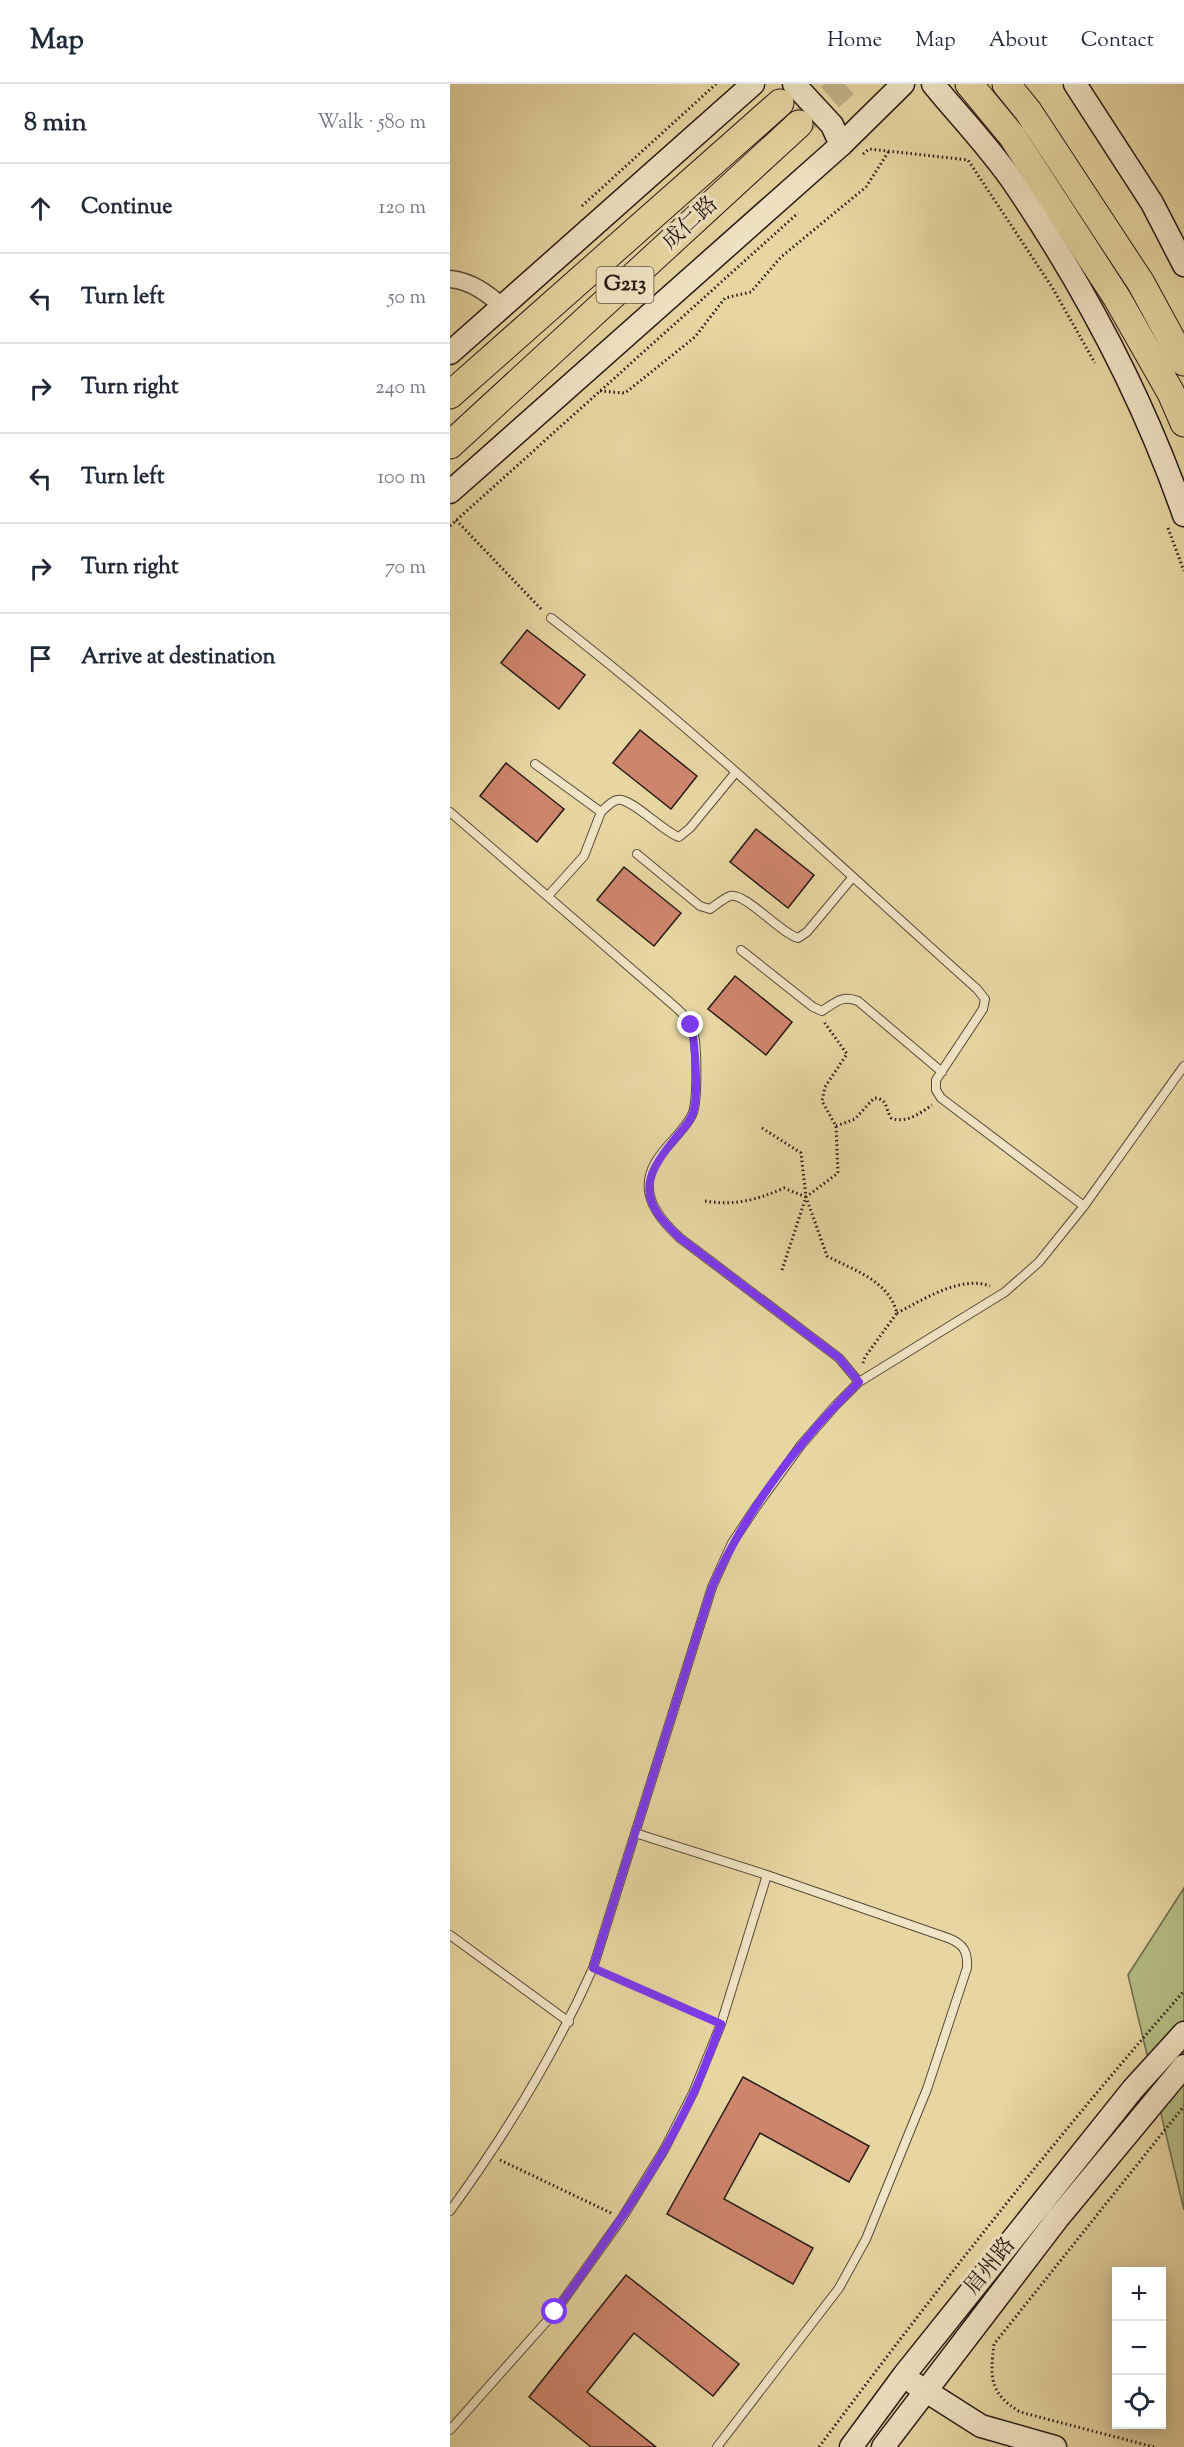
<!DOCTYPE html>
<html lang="en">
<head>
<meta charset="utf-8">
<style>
	body { margin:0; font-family:"Sorts Mill Goudy","Noto Serif SC",serif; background:#f6f6f7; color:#1f2937 }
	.controls { position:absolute; right:18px; bottom:18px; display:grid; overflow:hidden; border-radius:0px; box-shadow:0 3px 15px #0003 }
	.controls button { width:54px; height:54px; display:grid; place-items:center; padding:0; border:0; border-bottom:2px solid #e0e1e3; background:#fff; color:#1f2937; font:30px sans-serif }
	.stop { position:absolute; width:18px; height:18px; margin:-14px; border:4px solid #7c3aed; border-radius:50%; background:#fff }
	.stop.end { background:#7c3aed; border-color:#fff; box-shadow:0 2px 6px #0008 }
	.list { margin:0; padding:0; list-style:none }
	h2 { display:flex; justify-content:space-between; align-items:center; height:78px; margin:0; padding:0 24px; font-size:26px }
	h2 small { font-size:20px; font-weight:400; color:#747a83 }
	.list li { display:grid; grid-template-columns:39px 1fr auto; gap:18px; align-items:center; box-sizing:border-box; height:90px; padding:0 24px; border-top:2px solid #e0e1e3 }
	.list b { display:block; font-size:22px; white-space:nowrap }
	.list em { font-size:20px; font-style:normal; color:#747a83 }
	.icon { flex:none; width:33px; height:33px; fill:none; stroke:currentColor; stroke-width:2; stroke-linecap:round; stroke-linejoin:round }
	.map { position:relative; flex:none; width:734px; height:2363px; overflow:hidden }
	header { display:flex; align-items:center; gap:36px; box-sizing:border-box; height:84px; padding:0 30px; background:#fff; border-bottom:2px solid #e0e1e3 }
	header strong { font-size:28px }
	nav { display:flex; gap:33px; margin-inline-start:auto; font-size:21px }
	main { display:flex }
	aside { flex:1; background:#fff }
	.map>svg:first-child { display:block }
	.green { fill:#b5be85; stroke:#6e6c4c; stroke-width:1.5 }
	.building { fill:#ce856d; stroke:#271b14; stroke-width:1.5 }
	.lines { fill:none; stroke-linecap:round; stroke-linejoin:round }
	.trunk-tunnel { stroke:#c0b186; stroke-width:27; stroke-dasharray:27 14; stroke-linecap:butt }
	.service-casing { stroke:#574a38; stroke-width:10 }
	.minor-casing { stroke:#574a38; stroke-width:19 }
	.secondary-casing { stroke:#271b14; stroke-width:25 }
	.trunk-casing { stroke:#271b14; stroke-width:29 }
	.path { stroke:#271b14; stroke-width:3; stroke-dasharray:1.5 3; stroke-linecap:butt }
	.service { stroke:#efe4c3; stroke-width:8 }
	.minor { stroke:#efe4c3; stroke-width:16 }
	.secondary { stroke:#efe4c3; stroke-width:22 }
	.trunk { stroke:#e6d6a2; stroke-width:27 }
	.route { stroke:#7c3aed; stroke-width:8 }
	.labels { text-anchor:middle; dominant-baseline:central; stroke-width:6; stroke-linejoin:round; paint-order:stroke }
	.shield { fill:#efe4c3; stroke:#635748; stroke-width:1.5 }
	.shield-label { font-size:21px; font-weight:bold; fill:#271b14 }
	.street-label { font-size:22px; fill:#271b14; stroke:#efe4c3 }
</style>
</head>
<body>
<header>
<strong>Map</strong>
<nav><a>Home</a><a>Map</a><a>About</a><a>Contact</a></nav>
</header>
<main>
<aside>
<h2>8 min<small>Walk · 580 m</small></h2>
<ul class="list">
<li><svg class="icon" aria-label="ahead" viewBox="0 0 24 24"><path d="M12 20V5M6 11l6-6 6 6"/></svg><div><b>Continue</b></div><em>120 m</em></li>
<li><svg class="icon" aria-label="left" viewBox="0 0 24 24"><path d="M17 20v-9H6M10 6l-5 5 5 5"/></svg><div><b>Turn left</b></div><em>50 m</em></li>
<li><svg class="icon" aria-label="right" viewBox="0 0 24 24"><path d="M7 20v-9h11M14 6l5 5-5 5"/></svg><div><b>Turn right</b></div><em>240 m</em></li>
<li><svg class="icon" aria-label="left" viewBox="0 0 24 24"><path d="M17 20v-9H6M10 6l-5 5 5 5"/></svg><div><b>Turn left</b></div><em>100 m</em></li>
<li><svg class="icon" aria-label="right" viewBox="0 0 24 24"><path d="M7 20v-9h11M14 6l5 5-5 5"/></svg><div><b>Turn right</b></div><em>70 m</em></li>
<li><svg class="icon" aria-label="arrive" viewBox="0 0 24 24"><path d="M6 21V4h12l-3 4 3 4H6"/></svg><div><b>Arrive at destination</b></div></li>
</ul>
</aside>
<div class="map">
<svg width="734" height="2363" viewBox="0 0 734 2363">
	<rect width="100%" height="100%" fill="#e6d6a2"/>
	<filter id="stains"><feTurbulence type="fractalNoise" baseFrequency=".00333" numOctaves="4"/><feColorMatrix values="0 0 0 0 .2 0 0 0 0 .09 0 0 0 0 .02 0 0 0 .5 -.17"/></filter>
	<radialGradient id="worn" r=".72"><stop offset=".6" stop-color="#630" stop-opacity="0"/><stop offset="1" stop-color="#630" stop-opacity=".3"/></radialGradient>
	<!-- green -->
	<path class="green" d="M734 1804V2126L678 1891Z"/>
	<!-- building -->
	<path class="building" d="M77 546 135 591 109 625 51 579Z
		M190 646 247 692 221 725 163 679Z
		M56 679 114 725 87 758 30 712Z
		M306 745 364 791 338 824 280 778Z
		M174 783 231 829 204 862 147 816Z
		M285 892 342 938 316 971 258 925Z
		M293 1993 419 2062 399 2098 310 2049 274 2115 363 2164 343 2200 217 2130Z
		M176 2191 289 2280 263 2312 184 2249 137 2308 206 2363H141L79 2313Z"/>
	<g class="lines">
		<!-- trunk-tunnel -->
		<path class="trunk-tunnel" d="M349 40 395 0"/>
		<!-- service casing -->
		<g class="service-casing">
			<path id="service" d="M101 534C250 649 387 780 527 905L535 915 533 925 486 996V1006L491 1014 634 1122
				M85 680 151 728C155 724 162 717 167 716 180 712 213 748 229 753L240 744 286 688
				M0 728 222 920C229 926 236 932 241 940 248 953 248 1018 242 1031 233 1049 215 1061 205 1079 188 1109 208 1134 230 1154L389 1274 409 1298
				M187 770 250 822 260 825C266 821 274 814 280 812 295 808 330 849 348 854L357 848 402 794
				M98 812 134 772 151 728
				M291 866 363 923 372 927C386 918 392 911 408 917L492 988
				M185 1749 317 1791 498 1854C514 1860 518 1868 517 1884L477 2005 416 2155 389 2204 267 2363
				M0 1851 119 1938
				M0 2127C56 2050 104 1972 143 1884L262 1503 282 1459 306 1423 351 1361 385 1322 409 1298 555 1208 589 1178 634 1122 734 982
				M0 2346 105 2228 172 2134 214 2066 243 2009 271 1940 317 1791"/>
		</g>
		<!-- minor casing -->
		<g class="minor-casing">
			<path id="minor" d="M0 195C21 197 37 209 53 223"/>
		</g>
		<!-- secondary casing -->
		<g class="secondary-casing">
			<path id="secondary" d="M344 0 382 41 391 61
				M483 0C510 33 540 64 564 99 634 202 693 314 734 431
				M625 0 702 119 734 181
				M0 269 303 0
				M0 408 391 61 453 0
				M465 2300 531 2342 605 2363
				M401 2363 454 2291 683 2005 734 1949
				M433 2363 608 2134 734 1982"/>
		</g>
		<!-- trunk casing -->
		<g class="trunk-casing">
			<path id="trunk" d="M519 0 562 52 667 214 721 309 734 339
				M556 0 578 27 691 199 734 278
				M0 311 330 19
				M0 361 349 40"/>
		</g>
		<!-- path -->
		<path class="path" d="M413 70 419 65 518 76 602 203 645 279
			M132 122 266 0
			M150 307 175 309 245 253 275 214 301 208 331 173 416 103 439 67
			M6 436 92 526
			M0 442 348 129
			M718 444 734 487
			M386 1042 405 1035 424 1014C438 1015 435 1024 441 1034 456 1040 469 1030 482 1021
			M312 1044 351 1069 356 1113 377 1172C405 1187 438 1196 447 1229L415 1273 413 1279
			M255 1117C284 1122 307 1116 334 1104L356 1113
			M332 1186 356 1113 388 1089 386 1042 372 1017 375 1003 397 970 374 938
			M447 1229C473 1216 510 1191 540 1202
			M155 1890 259 1935
			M50 2076 161 2129
			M369 2363C485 2207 606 2053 734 1907
			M704 2363 570 2328C539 2309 540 2293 544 2260L734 2022"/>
		<!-- service -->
		<use href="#service" class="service"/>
		<!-- minor -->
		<use href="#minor" class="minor"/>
		<!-- secondary -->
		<use href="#secondary" class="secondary"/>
		<!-- trunk -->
		<use href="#trunk" class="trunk"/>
	</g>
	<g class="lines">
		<!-- route -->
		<path class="route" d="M105 2228C155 2158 208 2087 244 2008 254 1986 262 1963 271 1940L143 1884 262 1503C296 1426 349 1357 409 1298L389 1274 230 1154C190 1117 190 1097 224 1056 230 1048 240 1039 243 1029 249 1012 245 959 241 941"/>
	</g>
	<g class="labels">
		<!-- shield labels -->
		<rect class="shield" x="146.5" y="183" width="57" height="36" rx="4.5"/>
		<g class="shield-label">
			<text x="175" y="201">G213</text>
		</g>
		<!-- street labels -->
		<g class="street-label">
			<text transform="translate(241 140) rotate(-43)">成仁路</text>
			<text transform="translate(541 2183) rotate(-51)">眉州路</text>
		</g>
	</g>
	<rect width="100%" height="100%" filter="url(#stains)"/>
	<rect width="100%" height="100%" fill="url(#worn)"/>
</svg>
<div class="controls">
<button>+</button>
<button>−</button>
<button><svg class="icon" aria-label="locate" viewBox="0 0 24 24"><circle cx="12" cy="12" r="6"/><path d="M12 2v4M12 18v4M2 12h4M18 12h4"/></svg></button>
</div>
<div class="stop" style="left:105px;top:2228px"></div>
<div class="stop end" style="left:241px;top:941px"></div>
</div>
</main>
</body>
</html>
